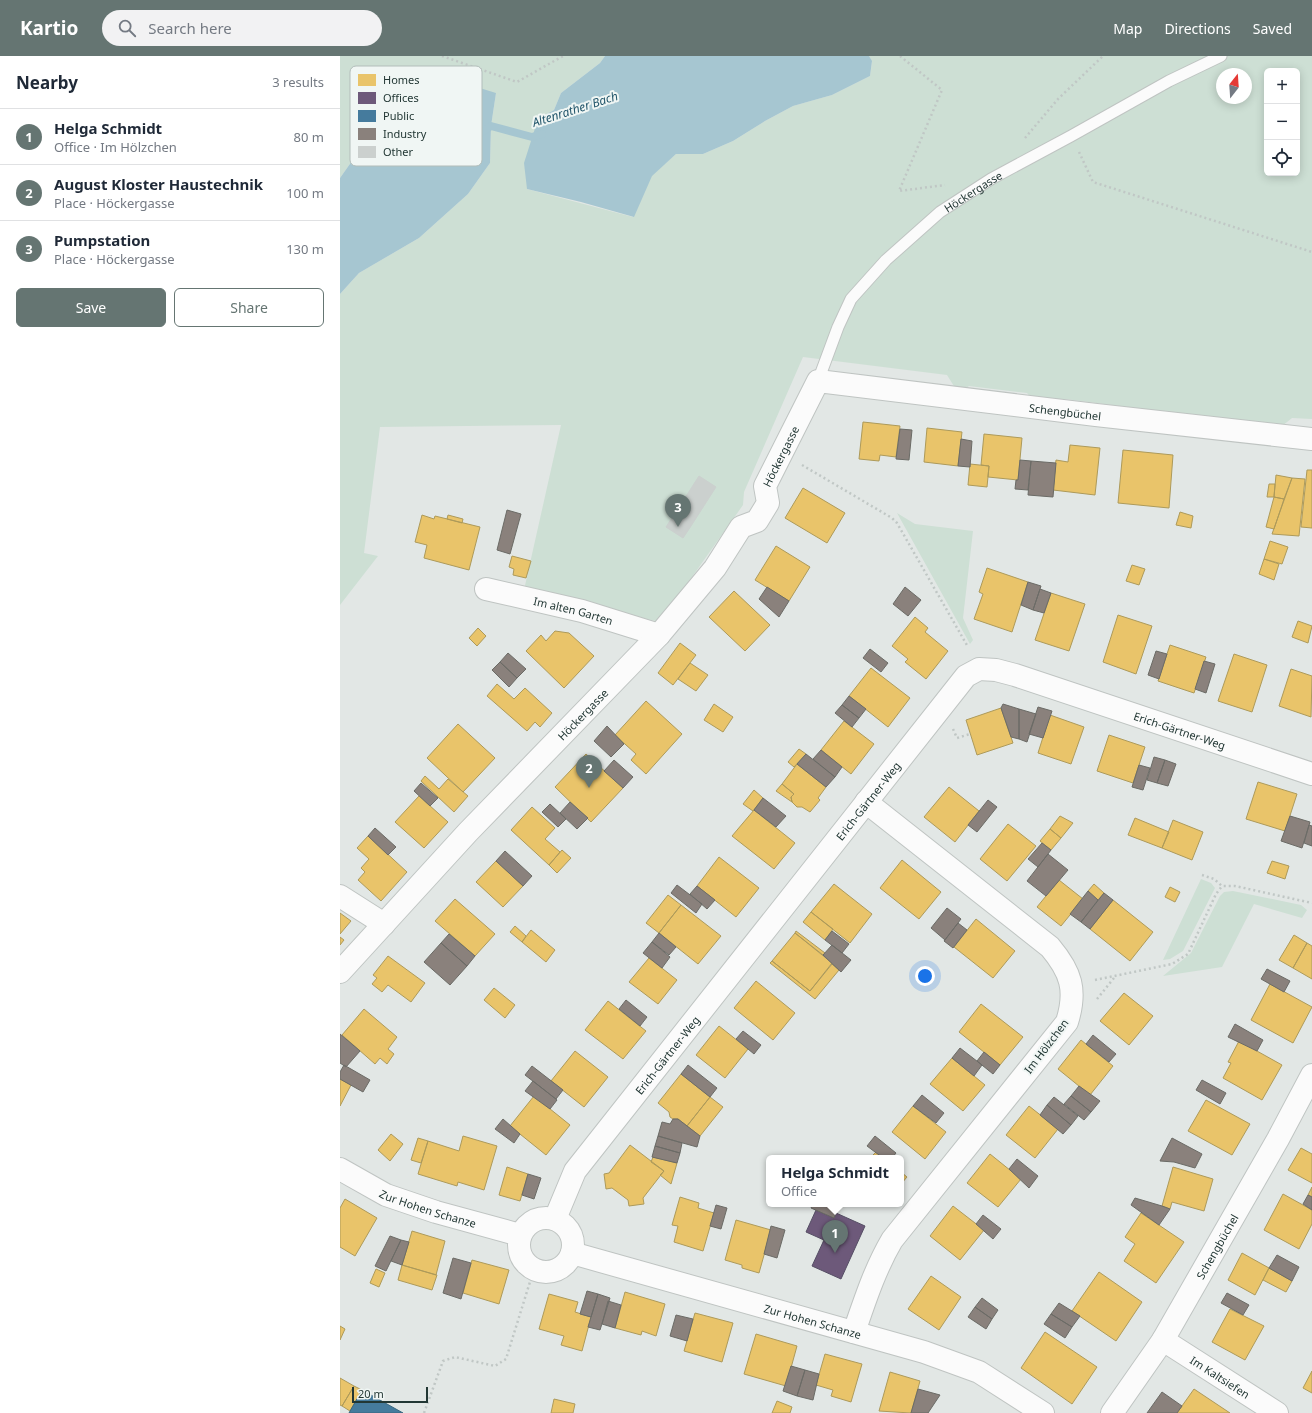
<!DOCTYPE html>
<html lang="en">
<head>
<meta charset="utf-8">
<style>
	body { margin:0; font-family:"Noto Sans",sans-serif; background:#f2f2f3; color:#1f2937 }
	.controls { position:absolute; right:12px; top:12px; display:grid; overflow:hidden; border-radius:6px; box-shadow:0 2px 10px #0003 }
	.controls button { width:36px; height:36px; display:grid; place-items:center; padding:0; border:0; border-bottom:1px solid #e0e1e3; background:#fff; color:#1f2937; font:20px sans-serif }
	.compass { position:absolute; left:876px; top:12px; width:36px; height:36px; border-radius:50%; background:#fff; box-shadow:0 2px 10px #0003; rotate:17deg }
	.scale { position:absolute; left:12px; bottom:10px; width:76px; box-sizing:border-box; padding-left:4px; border:2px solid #223734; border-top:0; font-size:11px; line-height:14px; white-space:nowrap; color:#223734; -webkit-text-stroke:3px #f0f6f4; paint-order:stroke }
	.you { position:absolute; left:585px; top:920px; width:14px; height:14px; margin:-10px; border:3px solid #fff; border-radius:50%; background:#1a73e8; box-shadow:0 0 0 6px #1a73e833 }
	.badge { display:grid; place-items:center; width:26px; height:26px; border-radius:50%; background:#657572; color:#fff; font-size:13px; font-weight:700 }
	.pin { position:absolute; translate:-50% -33px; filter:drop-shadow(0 1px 2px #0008) }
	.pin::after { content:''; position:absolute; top:21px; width:14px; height:12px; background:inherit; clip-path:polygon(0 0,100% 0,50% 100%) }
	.popup { position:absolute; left:426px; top:1099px; width:138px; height:52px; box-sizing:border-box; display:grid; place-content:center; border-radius:6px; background:#fff; filter:drop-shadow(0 1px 3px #0005); font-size:13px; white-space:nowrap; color:#747a83 }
	.popup b { font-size:15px; color:#1f2937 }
	.popup::after { content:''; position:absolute; left:50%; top:100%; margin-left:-8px; border:8px solid transparent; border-top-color:#fff }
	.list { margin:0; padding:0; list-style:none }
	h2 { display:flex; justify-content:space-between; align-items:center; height:52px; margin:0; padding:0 16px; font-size:17px }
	h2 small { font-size:13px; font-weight:400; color:#747a83 }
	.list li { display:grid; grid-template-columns:26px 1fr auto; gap:12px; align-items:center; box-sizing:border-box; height:56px; padding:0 16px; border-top:1px solid #e0e1e3 }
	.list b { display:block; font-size:15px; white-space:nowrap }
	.list p { margin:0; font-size:13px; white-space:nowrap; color:#747a83 }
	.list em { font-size:13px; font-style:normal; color:#747a83 }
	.actions { display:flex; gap:8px; padding:12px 16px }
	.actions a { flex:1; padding:9px 0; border:1px solid #657572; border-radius:6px; text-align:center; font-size:14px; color:#657572 }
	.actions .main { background:#657572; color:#fff }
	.icon { flex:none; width:22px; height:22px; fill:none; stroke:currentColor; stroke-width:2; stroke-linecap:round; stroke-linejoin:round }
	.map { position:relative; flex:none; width:972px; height:1357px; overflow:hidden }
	header { display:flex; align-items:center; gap:24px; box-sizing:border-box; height:56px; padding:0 20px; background:#657572; color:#fff }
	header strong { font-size:19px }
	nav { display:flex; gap:22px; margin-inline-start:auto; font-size:14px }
	.search { width:280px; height:36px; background:#f2f2f3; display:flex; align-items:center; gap:10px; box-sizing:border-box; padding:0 14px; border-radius:22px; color:#747a83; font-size:15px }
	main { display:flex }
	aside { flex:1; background:#fff }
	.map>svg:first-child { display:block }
	.green { fill:#cddfd4; fill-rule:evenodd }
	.water { fill:#a6c6d1 }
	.homes { fill:#e9c46a; stroke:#ad9a5a }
	.offices { fill:#6d597a; stroke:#564f65 }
	.public { fill:#457b9d; stroke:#3a677e }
	.industry { fill:#8a817c; stroke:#6b6b66 }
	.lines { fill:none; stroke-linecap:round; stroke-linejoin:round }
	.stream { stroke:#a6c6d1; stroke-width:8 }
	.building { fill:#cbd0ce; stroke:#cbd0ce }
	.lane-casing { stroke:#bfc4c2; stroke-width:13 }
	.street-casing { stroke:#bfc4c2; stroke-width:24 }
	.path { stroke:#c0c7c5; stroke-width:2.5; stroke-dasharray:2 3; stroke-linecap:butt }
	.lane { stroke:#fbfbfb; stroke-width:11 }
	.street { stroke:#fbfbfb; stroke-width:22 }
	.labels { text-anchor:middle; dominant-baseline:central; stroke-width:4; stroke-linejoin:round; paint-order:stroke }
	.street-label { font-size:11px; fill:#223734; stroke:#f0f6f4 }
	.water-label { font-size:12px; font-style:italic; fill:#24576c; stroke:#f0f6f4 }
	.key { fill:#f0f6f4; stroke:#b2bdba; stroke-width:1 }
	.key-label { font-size:11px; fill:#223734 }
</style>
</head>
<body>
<header>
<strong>Kartio</strong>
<div class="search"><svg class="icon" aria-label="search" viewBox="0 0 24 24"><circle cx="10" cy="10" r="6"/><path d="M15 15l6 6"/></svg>Search here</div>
<nav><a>Map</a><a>Directions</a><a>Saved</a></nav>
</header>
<main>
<aside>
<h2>Nearby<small>3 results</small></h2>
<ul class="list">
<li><span class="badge">1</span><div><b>Helga Schmidt</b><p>Office · Im Hölzchen</p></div><em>80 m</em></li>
<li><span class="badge">2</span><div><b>August Kloster Haustechnik</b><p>Place · Höckergasse</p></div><em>100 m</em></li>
<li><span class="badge">3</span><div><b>Pumpstation</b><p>Place · Höckergasse</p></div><em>130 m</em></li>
</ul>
<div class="actions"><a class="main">Save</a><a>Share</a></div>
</aside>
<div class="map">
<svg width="972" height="1357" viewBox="0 0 972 1357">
	<rect width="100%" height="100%" fill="#e2e7e5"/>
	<!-- green -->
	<path class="green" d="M0 0H265L260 7 221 37 214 54 198 63 187 133 293 161 311 120 336 98H363L393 85 425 65 453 50 492 39 530 20 532 6 529 0H972V363L952 362 937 374 851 359 725 343 716 350 696 347 687 337 629 330 622 335H617L607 319 463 301 404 436 403 449 320 566 184 534 221 369 40 371 24 497 38 500 0 549V238L19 217 79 182 128 138 150 107 151 70 156 37 50 46 44 75 12 105 0 122ZM927 15H957V117H927ZM882 18H906V42H882Z
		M557 457 575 468 633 475 623 562 633 584 630 588Z
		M861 823 871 827 875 832 843 895 830 903 823 904Z
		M893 835 961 849 967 854 962 862 914 848 882 911 823 920 851 897 880 840 884 836Z"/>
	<!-- water -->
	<path class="water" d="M265 0H529L532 5 530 20 492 39 453 50 425 65 393 85 363 98H336L312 120 294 161 241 146 187 133 184 107 198 63 214 54 221 37 260 7Z
		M117 25 156 37 151 70 150 107 128 138 79 182 19 217 0 238V122L12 105 44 75 50 46 89 31Z"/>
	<!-- homes -->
	<path class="homes" d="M523 366 560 370 556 401 540 399 539 405 519 403Z
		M587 372 622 376 618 410 584 406Z
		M644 378 682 382 678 424 648 421 649 410 641 409Z
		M730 389 760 392 755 439 713 434 716 404 728 406Z
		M783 394 833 399 829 452 778 447Z
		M630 408 649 410 647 431 628 429Z
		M967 414H972V472L961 471Z
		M936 419 952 422 944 443 934 441Z
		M952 422 965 423 959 480 932 478Z
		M929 428H935L934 441H927Z
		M463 432 505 457 487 487 445 462Z
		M934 441 944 443 934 473 926 471Z
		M840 456 853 460 851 472 836 469Z
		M82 459 94 463 95 460 140 471 129 514 84 502 87 489 75 486Z
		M108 459 123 463 122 467 107 463Z
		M930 485 948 491 942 508 924 503Z
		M436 490 470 511 449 545 415 524Z
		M172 500 191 505 186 522 173 519 174 513 169 511Z
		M924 503 939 508 934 524 919 518Z
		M792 509 805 513 799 529 786 525Z
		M647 512 688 526 672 576 634 563 643 538 639 536Z
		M394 535 430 569 405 595 369 561Z
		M711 537 745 548 729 595 695 584Z
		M778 559 812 570 796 618 763 606Z
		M575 561 588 572 585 576 608 595 586 623 565 606 568 603 552 590Z
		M958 565 972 570 968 587 952 581Z
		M138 572 146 580 137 590 129 582Z
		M215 575 229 577 254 600 224 632 186 595 201 579 206 585Z
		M340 587 356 599 333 629 318 617Z
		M830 589 866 601 854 637 818 625Z
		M894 598 927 609 912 656 878 645Z
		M350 607 368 619 356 635 338 623Z
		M531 612 570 642 548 671 509 640Z
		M951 613 972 620 971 661 939 650Z
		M157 628 174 643 185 632 212 657 200 671 195 666 187 675 147 640Z
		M306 645 342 678 306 718 291 704 296 698 275 679Z
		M374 648 393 661 383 676 364 664Z
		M661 652 673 687 637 699 626 664Z
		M710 659 744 671 731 708 698 697Z
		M504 665 534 688 511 718 481 694Z
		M118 668 155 702 123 736 87 702Z
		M769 679 805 691 793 727 757 715Z
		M459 693 466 698 454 711 448 706Z
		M246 698 283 732 251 766 215 731Z
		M457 708 486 731 478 742 480 744 470 756 462 751H457L452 746 451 741 454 738 442 728Z
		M85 720 99 733 108 723 128 740 114 756 81 725Z
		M918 726 957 738 945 775 906 763Z
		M442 728 454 738 451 741 452 746 436 735Z
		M609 731 639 755 615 786 584 761Z
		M414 734 423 742 413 755 403 748Z
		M79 740 108 766 84 792 55 766Z
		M192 751 215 772 205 783 220 796 209 809 171 774Z
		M414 754 455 787 434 813 392 780Z
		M720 760 733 767 721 782 710 773Z
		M795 762 829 776 822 792 788 779Z
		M833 764 863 776 852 804 822 792Z
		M668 768 696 790 667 825 640 803Z
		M710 773 721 782 711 794 700 785Z
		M28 780 67 816 41 845 18 824 25 816 21 812 29 803 17 792Z
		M222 794 231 802 217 817 209 809Z
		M379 801 419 832 396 861 357 830Z
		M562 804 601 836 579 863 540 832Z
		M156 805 183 830 163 851 136 826Z
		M932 805 949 810 945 823 927 817Z
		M719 824 743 843 721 870 697 851Z
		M494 828 532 858 510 887 471 856Z
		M754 828 764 837 758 844 748 835Z
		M830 831 840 836 835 846 825 841Z
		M328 839 341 849 319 877 306 867Z
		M115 843 155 878 135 900 95 865Z
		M773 844 813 876 790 905 750 873Z
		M341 849 381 880 358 908 319 877Z
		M471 856 493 873 485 884 463 866Z
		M0 857 11 865 0 878Z
		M636 863 675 895 653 922 614 891Z
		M175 870 186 880 182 886 170 876Z
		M191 874 215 894 206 906 182 886Z
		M456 875 485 897 483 899 455 877Z
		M455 877 492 907 470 935 432 905Z
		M954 879 967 887 953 912 939 904Z
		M0 881 4 884 0 889Z
		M967 887 972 890V923L953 912Z
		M48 900 85 927 71 946 48 929 42 936 32 928 37 922 33 919Z
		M309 902 337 924 318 948 289 926Z
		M432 905 470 935 492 908 499 914 475 943 430 907Z
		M416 925 455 957 433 984 394 952Z
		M930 928 972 951 953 987 911 964Z
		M154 932 175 949 165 962 144 944Z
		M784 937 813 960 789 989 760 965Z
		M268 945 306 975 283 1003 245 974Z
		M641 948 683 981 660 1009 619 976Z
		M24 953 57 981 48 993 54 998 47 1008 40 1002 35 1008 2 979Z
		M379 970 408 993 385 1022 356 999Z
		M741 984 773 1010 750 1039 718 1013Z
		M899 985 942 1009 922 1044 883 1022 891 1007 888 1006Z
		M235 995 268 1021 244 1051 211 1025Z
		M612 1002 645 1029 623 1055 590 1028Z
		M341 1018 370 1041 347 1070 338 1063H333L330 1061 329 1056 318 1047Z
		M0 1023 11 1029 0 1050Z
		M194 1040 230 1069 206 1099 170 1070Z
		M370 1041 383 1051 360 1080 347 1070Z
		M866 1044 910 1068 892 1099 848 1075Z
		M573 1050 606 1076 585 1103 552 1076Z
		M689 1050 718 1073 695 1102 666 1079Z
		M51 1078 63 1088 50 1105 38 1094Z
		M123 1080 157 1090 144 1134 118 1126 117 1130 78 1118 88 1085 119 1095Z
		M78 1082 88 1085 81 1107 71 1104Z
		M290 1089 324 1115 303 1142 304 1148 289 1150 288 1144 272 1132 266 1133 264 1118 269 1117Z
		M961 1092 972 1098V1127L948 1114Z
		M536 1096 543 1102H530Z
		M650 1098 681 1123 658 1151 627 1127Z
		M313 1101 337 1107 331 1128 320 1119 324 1115 311 1106Z
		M167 1111 188 1118 180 1145 159 1139Z
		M833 1111 873 1123 864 1155 832 1146 830 1153 822 1150Z
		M561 1116 567 1121 561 1128Z
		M972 1131V1141L968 1139Z
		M943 1138 972 1154V1168L959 1193 924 1174Z
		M340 1141 359 1147 358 1152 374 1157 363 1195 334 1186 338 1170 332 1169Z
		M5 1143 37 1162 15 1200 0 1191V1152Z
		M613 1150 644 1174 620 1204 590 1180Z
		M801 1157 844 1186 816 1227 784 1205 795 1188 785 1181Z
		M396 1164 431 1174 419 1217 402 1212V1209L385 1204Z
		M72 1175 105 1185 96 1219 62 1209Z
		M902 1197 929 1212 915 1239 888 1224Z
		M132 1204 169 1214 159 1248 123 1237Z
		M62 1209 97 1219 92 1234 58 1224Z
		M929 1212 952 1225 946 1236 923 1224Z
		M36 1213 45 1217 39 1231 30 1227Z
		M759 1216 802 1246 776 1285 732 1255Z
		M591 1220 621 1241 599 1274 568 1253Z
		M285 1236 325 1248 316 1280 302 1275 301 1279 275 1272Z
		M209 1238 238 1246 235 1256 251 1261 242 1295 221 1289 224 1280 199 1273Z
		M890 1253 924 1270 905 1304 872 1286Z
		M355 1257 393 1267 382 1306 344 1295Z
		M0 1270 5 1273 0 1284Z
		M705 1276 757 1311 732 1348 681 1312Z
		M416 1278 457 1290 446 1330 404 1318Z
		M485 1298 522 1308 511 1346 491 1340 493 1334 476 1329Z
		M972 1315V1337L963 1332Z
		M550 1316 580 1325 571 1357 539 1355Z
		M0 1322 14 1330 2 1350 0 1349Z
		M14 1330 22 1334 10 1355 2 1350Z
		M854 1333 890 1357H837Z
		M214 1343 235 1348 233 1357H211Z
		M437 1345 452 1351 450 1357H432Z"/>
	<!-- offices -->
	<path class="offices" d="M476 1154 494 1162 496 1157 525 1170 501 1223 472 1210 484 1184 466 1176Z"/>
	<!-- public -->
	<path class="public" d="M22 1334 63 1357H9Z"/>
	<!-- industry -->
	<path class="industry" d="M560 373 572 374 569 404 556 403Z
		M621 383 632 385 630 411 618 410Z
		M680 404 691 405 688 434 675 433 676 424H678Z
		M691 405 716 407 713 441 688 439Z
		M167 454 181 458 170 498 157 494Z
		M688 526 701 530 693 554 681 549Z
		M427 531 449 545 439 561 419 543Z
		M565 531 581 544 568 560 553 548Z
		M700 533 711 537 704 557 693 554Z
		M530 593 548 607 541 616 523 602Z
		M816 595 827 598 819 623 808 619Z
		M168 597 186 613 177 622 160 606Z
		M864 605 875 608 866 637 855 633Z
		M160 606 177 622 169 631 152 614Z
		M509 640 526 653 519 662 502 649Z
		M663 648 679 653V683L671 681 661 652Z
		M502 649 519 662 512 671 495 657Z
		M698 651 712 655 703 682 689 678Z
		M679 653 696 658 687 686 679 683Z
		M267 670 284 688 271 701 254 685Z
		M481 694 502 711 495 721 473 703Z
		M466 698 495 721 486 731 457 708Z
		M814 701 825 704 817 727 807 724Z
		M274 704 293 721 283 732 264 715Z
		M825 704 836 708 828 730 817 727Z
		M799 709 810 712 803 734 792 731Z
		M81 727 98 742 90 750 74 735Z
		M423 742 446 760 436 771 414 754Z
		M648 744 657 751 637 776 628 769Z
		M230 746 248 762 237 773 220 757Z
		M210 748 226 763 218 771 202 756Z
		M950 760 970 766 962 792 941 785Z
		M969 769 972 770V790L964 787Z
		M35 772 56 791 48 799 28 780Z
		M702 787 711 794 698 811 688 803Z
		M165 795 192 820 183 830 156 805Z
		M708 798 728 814 706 840 687 825Z
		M337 829 362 848 356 857 331 837Z
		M357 830 375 844 367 853 350 838Z
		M748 835 758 844 741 866 730 858Z
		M764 837 773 844 750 873 741 866Z
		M607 852 621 863 605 884 591 872Z
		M618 867 627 874 613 892 604 885Z
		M492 875 509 888 502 897 485 884Z
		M319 877 336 891 329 899 312 886Z
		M109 878 135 900 127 910 101 887Z
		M312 886 330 901 322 912 303 897Z
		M101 887 127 910 110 929 84 906Z
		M492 889 511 904 501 916 483 899Z
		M927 913 950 925 944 936 921 923Z
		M286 944 307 961 300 970 279 953Z
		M895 968 923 984 917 995 888 981Z
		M403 975 421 989 414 998 396 983Z
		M0 978 20 995 6 1011 0 1007Z
		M753 979 776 998 769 1006 746 988Z
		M620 992 642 1009 634 1020 612 1002Z
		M644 996 660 1009 653 1018 637 1005Z
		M4 1009 30 1024 23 1036 0 1023V1016Z
		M348 1009 377 1032 370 1041 341 1018Z
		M192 1010 223 1034 216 1043 185 1019Z
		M862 1024 886 1037 880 1048 856 1034Z
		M193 1025 217 1044 210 1053 185 1035Z
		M739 1030 760 1045 751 1056 731 1040Z
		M582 1039 604 1057 596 1067 573 1050Z
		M731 1040 751 1056 744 1064 724 1048Z
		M714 1041 738 1060 731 1069 707 1049Z
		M707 1049 731 1069 723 1078 700 1059Z
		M163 1063 180 1078 174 1087 155 1073Z
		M333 1063H338L360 1080 357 1091 318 1080 322 1066 330 1068Z
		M318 1080 342 1087 340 1097 315 1090Z
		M535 1080 556 1097 552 1102H543L527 1090Z
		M832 1082 862 1098 855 1112 834 1106 820 1105Z
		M315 1090 340 1097 337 1107 312 1101Z
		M677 1103 698 1120 689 1132 669 1113Z
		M188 1118 201 1122 194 1143 182 1139Z
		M968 1139 972 1141V1154L963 1148Z
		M795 1142 822 1150 830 1153 819 1169 791 1149Z
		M473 1148H500L494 1162 471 1152Z
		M376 1149 387 1152 381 1173 370 1170Z
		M643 1159 661 1173 653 1183 636 1168Z
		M431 1170 445 1174 437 1202 424 1198Z
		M50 1180 61 1184 46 1215 35 1210Z
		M61 1184 69 1186 62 1209 51 1205Z
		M937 1199 959 1211 952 1225 929 1212Z
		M113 1202 131 1207 121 1243 103 1237Z
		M247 1235 258 1238 251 1261 240 1258Z
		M887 1237 909 1249 903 1259 881 1247Z
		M258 1238 270 1242 260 1274 248 1271Z
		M642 1242 658 1254 652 1263 635 1251Z
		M268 1245 281 1249 275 1272 262 1268Z
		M719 1247 740 1260 732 1271 711 1258Z
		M635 1251 652 1263 646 1273 628 1261Z
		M711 1258 732 1271 725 1282 704 1268Z
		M336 1259 353 1263 347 1285 330 1280Z
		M451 1310 465 1314 457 1340 443 1335Z
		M465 1314 479 1318 473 1344 457 1340Z
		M578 1333 600 1339 588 1357H571Z
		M822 1336 842 1350 837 1357H807Z"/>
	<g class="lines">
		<!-- stream -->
		<path class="stream" d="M142 76 151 70 192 81 202 78"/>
	</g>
	<!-- building -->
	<path class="building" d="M359 420 376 431 351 470 334 459Z
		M334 459 351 470 343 482 326 471Z"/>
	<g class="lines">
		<!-- lane casing -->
		<g class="lane-casing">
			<g id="lane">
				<path id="s1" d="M478 325 498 271 511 243 546 204 600 156 651 123 731 80 829 25 881 0"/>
			</g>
		</g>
		<!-- street casing -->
		<g class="street-casing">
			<g id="street">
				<path id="s2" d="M146 533 242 555 319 579"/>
				<path d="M0 840 44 868"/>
				<path id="s3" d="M0 916 128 776 319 579 375 512 401 471 417 465 428 447 425 430 478 325 756 359 972 383"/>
				<path id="s4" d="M0 1113 46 1139 96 1156 180 1179"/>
				<circle cx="206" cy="1189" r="27"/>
				<path id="s5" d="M215 1163 235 1115 626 620 639 613 656 614 675 619 972 718"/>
				<path id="s6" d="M232 1197 584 1296 639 1316 703 1357"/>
				<path d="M514 1276C525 1244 535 1213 552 1184L727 966C737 934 731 916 710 891L526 746"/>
				<path id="s7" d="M823 1284 937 1357"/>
				<path id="s8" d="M772 1357 823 1284 938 1083 972 1019"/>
			</g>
		</g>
		<!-- path -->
		<path class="path" d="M102 0 177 26 223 0
			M560 0 602 34 559 135 605 129
			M685 82 718 43 763 0
			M739 96 753 126 972 196
			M462 409 552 462 557 467 628 591
			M613 673 617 682 630 678
			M862 819 874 823 882 830H895L972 847
			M755 924 832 908 848 898 876 838 882 830
			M757 943 774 922
			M84 1357 103 1305 115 1301 155 1310 166 1303 194 1213"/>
		<!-- lane -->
		<use href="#lane" class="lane"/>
		<!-- street -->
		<use href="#street" class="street"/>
	</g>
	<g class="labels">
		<!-- street labels -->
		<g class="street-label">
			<text stroke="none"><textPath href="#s1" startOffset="252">Höckergasse</textPath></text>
			<text stroke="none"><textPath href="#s3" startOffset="1022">Schengbüchel</textPath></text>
			<text stroke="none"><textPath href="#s3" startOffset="689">Höckergasse</textPath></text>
			<text stroke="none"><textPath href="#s2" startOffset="90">Im alten Garten</textPath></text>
			<text stroke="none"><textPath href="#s3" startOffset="354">Höckergasse</textPath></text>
			<text stroke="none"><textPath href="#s5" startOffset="908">Erich-Gärtner-Weg</textPath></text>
			<text stroke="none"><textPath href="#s5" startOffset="524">Erich-Gärtner-Weg</textPath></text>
			<text transform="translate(706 990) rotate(-53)">Im Hölzchen</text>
			<text stroke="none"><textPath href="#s5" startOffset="200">Erich-Gärtner-Weg</textPath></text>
			<text stroke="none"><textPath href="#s4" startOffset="97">Zur Hohen Schanze</textPath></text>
			<text stroke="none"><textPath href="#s8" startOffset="197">Schengbüchel</textPath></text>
			<text stroke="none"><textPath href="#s6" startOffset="250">Zur Hohen Schanze</textPath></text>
			<text stroke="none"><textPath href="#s7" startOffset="68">Im Kaltsiefen</textPath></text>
		</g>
		<!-- water labels -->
		<g class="water-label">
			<text transform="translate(235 53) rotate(-18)">Altenrather Bach</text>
		</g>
	</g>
	<!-- legend -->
	<rect x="10" y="10" width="132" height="100" rx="6" class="key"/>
	<rect x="18" y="18" width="18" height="12" fill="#e9c46a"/>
	<rect x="18" y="36" width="18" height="12" fill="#6d597a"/>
	<rect x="18" y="54" width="18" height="12" fill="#457b9d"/>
	<rect x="18" y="72" width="18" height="12" fill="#8a817c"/>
	<rect x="18" y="90" width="18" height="12" fill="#cbd0ce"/>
	<g class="key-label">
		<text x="43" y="28">Homes</text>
		<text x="43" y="46">Offices</text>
		<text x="43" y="64">Public</text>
		<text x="43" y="82">Industry</text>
		<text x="43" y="100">Other</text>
	</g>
</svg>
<div class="controls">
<button>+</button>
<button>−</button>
<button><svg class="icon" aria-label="locate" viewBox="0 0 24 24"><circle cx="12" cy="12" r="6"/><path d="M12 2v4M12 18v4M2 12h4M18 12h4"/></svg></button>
</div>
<svg class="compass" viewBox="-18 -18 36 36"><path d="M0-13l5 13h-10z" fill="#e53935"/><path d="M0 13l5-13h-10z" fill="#747a83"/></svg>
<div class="scale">20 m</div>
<div class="you"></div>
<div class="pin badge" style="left:495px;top:1197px">1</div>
<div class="popup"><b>Helga Schmidt</b>Office</div>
<div class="pin badge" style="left:249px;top:732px">2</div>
<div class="pin badge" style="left:338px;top:471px">3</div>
</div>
</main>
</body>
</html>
